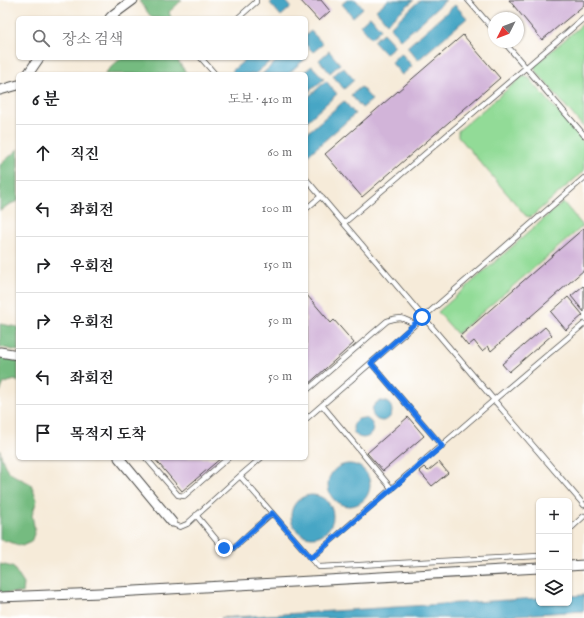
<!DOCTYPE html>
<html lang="ko">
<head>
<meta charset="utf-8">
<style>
	body { margin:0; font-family:"IM FELL English","Noto Serif KR",serif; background:#f6f6f6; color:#202124 }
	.controls { position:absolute; right:12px; bottom:12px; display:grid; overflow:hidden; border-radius:6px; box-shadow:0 1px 3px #0004 }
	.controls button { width:36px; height:36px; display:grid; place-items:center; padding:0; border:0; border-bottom:1px solid #e0e0e0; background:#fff; color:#202124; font:20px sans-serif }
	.compass { position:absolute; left:488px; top:12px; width:36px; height:36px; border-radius:50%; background:#fff; box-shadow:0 1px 3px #0004; rotate:228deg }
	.stop { position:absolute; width:12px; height:12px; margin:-9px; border:3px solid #1a73e8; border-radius:50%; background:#fff }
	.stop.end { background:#1a73e8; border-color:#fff; box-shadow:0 1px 4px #0008 }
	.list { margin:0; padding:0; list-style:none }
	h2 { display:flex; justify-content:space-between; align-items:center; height:52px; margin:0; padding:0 16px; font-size:17px }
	h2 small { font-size:13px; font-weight:400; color:#757577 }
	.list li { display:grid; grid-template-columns:26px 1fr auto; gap:12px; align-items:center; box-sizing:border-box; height:56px; padding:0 16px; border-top:1px solid #e0e0e0 }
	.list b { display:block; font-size:15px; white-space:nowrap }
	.list em { font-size:13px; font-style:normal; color:#757577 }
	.icon { flex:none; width:22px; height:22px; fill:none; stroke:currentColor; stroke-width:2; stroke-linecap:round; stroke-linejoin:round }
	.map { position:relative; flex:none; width:584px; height:618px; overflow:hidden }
	.search { position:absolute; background:#fff; box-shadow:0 1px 3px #0004; left:16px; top:16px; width:292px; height:44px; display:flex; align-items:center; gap:10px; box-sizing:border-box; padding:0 14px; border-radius:6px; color:#757577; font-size:15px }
	.panel { position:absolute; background:#fff; box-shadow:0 1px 3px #0004; left:16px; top:72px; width:292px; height:388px; border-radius:6px }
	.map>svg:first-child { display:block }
	.green { fill:#92db97; stroke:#5e8361 }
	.forest { fill:#75bb80; stroke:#507356 }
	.water { fill:#46a6c5; stroke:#386878 }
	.building { fill:#d2b4d9 }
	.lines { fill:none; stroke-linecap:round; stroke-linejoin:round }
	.lane-casing { stroke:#494845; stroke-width:6 }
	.street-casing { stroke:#494845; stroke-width:11 }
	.lane { stroke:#fff; stroke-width:4.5 }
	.street { stroke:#fff; stroke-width:9 }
	.route { stroke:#1a73e8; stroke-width:5 }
</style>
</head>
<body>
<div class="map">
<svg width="584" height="618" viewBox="0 0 584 618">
	<rect width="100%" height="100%" fill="#fff"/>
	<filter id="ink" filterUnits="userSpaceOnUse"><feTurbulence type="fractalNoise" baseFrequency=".025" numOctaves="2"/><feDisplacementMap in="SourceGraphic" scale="8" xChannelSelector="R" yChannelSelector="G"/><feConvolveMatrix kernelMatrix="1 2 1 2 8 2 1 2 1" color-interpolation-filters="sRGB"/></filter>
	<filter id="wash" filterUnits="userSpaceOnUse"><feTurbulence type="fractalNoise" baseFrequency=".012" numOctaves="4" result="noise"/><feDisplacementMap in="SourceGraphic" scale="16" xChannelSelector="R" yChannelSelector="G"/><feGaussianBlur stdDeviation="0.9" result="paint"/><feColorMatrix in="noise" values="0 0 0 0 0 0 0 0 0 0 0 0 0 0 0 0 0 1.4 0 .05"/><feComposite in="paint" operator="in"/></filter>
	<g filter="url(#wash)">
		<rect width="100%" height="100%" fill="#f6ebd9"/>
		<!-- green -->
		<path class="green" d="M584 23V128L535 70V65Z
			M523 76 529 78 584 142V171L531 217 526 216 458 136V131Z
			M563 202 583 226 457 334 438 312Z"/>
		<!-- forest -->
		<path class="forest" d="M140 0H182L169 12 171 18H152L139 1Z
			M121 58H176L187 74H104Z
			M18 149V201L8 205 0 211V165Z
			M0 324 18 327V351L0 347Z
			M0 357 18 361V382L15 380 4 383 0 392Z
			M0 450C5 474 11 474 31 484L37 500 32 515 35 531 31 542 22 546 3 540H0Z
			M0 564 13 567 24 584 23 593H0Z"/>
		<!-- water -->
		<path class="water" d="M273 0H285L291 7 281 16 270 3Z
			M347 0H356L363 8 353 17 342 4Z
			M388 0H414L387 23 376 10Z
			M420 0H446L401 40 390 27Z
			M455 5 467 18 418 60 407 47Z
			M370 16 381 29 371 38 360 25Z
			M311 31 323 44 313 52 306 45V35Z
			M383 33 395 46 385 54 373 41Z
			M329 51 340 64 330 73 319 60Z
			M401 53 412 66 402 75 391 62Z
			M247 58H274L255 74H235L232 71Z
			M280 58H306L288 74H262Z
			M312 66 324 79 306 94V74H302Z
			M343 67 354 80 344 89 333 76Z
			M326 81 337 94 306 122V99Z
			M361 87 372 100 362 108 351 95Z
			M344 101 355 114 307 156 306 155V134Z
			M372 411a10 10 0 1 1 20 0a10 10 0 1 1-20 0Z
			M353 428a10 10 0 1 1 20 0a10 10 0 1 1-20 0Z
			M328 485a21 21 0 1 1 42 0a21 21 0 1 1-42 0Z
			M291 516a21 21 0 1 1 42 0a21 21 0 1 1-42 0Z
			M584 595V611L467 618H221L539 598V603H569V596Z"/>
		<g id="blocks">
			<!-- building -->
			<path class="building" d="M300 0H321L330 11 319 21Z
				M509 0H584V5L542 40Z
				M463 35 500 78 362 197 325 154Z
				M584 228V270L491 351 488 346 482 351 474 341 468 346 460 336Z
				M583 286 584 287V312L571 296Z
				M306 294 331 323 334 320 354 343 306 386Z
				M568 297 583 315 566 330 551 312Z
				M545 327 552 335 509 372 502 364Z
				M408 417 424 436 383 471 367 453Z
				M154 458H221L182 491Z
				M439 462 448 473 432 486 419 471 424 467 428 471Z"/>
		</g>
	</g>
	<g filter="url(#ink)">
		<use href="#blocks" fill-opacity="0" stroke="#494845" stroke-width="1"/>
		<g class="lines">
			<!-- lane casing -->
			<g class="lane-casing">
				<path id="lane" d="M468 0 494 30
					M238 18 256 2V0
					M504 42 584 135
					M201 58 215 74
					M306 179 494 400 311 558 319 567 539 556
					M306 209 321 196
					M344 223 584 18
					M584 324 494 400 584 505
					M371 363 442 446
					M306 391 387 321C400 316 403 318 414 324
					M322 405 392 489
					M306 419 584 178
					M146 458 178 495 184 496 228 458
					M261 458 240 476 311 558
					M196 515 220 544C224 548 227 549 232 549L272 513
					M172 522 175 525 180 527 187 524 240 476
					M569 530 584 516"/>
			</g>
			<!-- street casing -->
			<g class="street-casing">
				<path id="street" d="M110 18 114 14 133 0
					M28 74 39 58
					M0 90 18 85
					M0 352 18 355
					M119 458 172 522
					M569 566 584 565
					M0 597 100 593 539 568"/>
			</g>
			<!-- lane -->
			<use href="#lane" class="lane"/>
			<!-- street -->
			<use href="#street" class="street"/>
		</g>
	</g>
	<g class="lines" filter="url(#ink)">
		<!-- route -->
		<path class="route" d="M224 548 228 549H232L272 513 311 558 442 446 371 363 422 317"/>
	</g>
</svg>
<div class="controls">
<button>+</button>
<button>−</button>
<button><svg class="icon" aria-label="layers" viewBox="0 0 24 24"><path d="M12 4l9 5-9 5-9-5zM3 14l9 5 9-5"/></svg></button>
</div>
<svg class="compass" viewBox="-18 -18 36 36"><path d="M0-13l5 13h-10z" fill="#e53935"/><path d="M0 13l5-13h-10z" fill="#757577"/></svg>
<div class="stop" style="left:422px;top:317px"></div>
<div class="stop end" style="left:224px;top:548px"></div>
<div class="search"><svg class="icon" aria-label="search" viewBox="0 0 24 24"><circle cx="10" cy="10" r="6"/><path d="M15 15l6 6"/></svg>장소 검색</div>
<section class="panel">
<h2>6 분<small>도보 · 410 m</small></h2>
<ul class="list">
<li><svg class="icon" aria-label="ahead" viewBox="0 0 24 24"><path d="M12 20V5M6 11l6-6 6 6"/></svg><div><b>직진</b></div><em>60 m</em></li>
<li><svg class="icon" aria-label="left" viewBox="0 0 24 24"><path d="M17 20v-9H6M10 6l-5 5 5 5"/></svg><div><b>좌회전</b></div><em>100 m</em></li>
<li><svg class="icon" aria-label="right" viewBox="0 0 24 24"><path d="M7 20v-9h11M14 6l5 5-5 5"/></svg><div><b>우회전</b></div><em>150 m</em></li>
<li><svg class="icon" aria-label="right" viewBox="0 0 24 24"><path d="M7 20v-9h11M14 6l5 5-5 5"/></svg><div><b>우회전</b></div><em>50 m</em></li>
<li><svg class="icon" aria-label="left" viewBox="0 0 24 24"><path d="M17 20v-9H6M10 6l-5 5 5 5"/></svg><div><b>좌회전</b></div><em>50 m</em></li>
<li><svg class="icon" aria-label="arrive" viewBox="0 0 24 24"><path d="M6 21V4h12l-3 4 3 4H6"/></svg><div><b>목적지 도착</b></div></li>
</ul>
</section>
</div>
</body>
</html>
